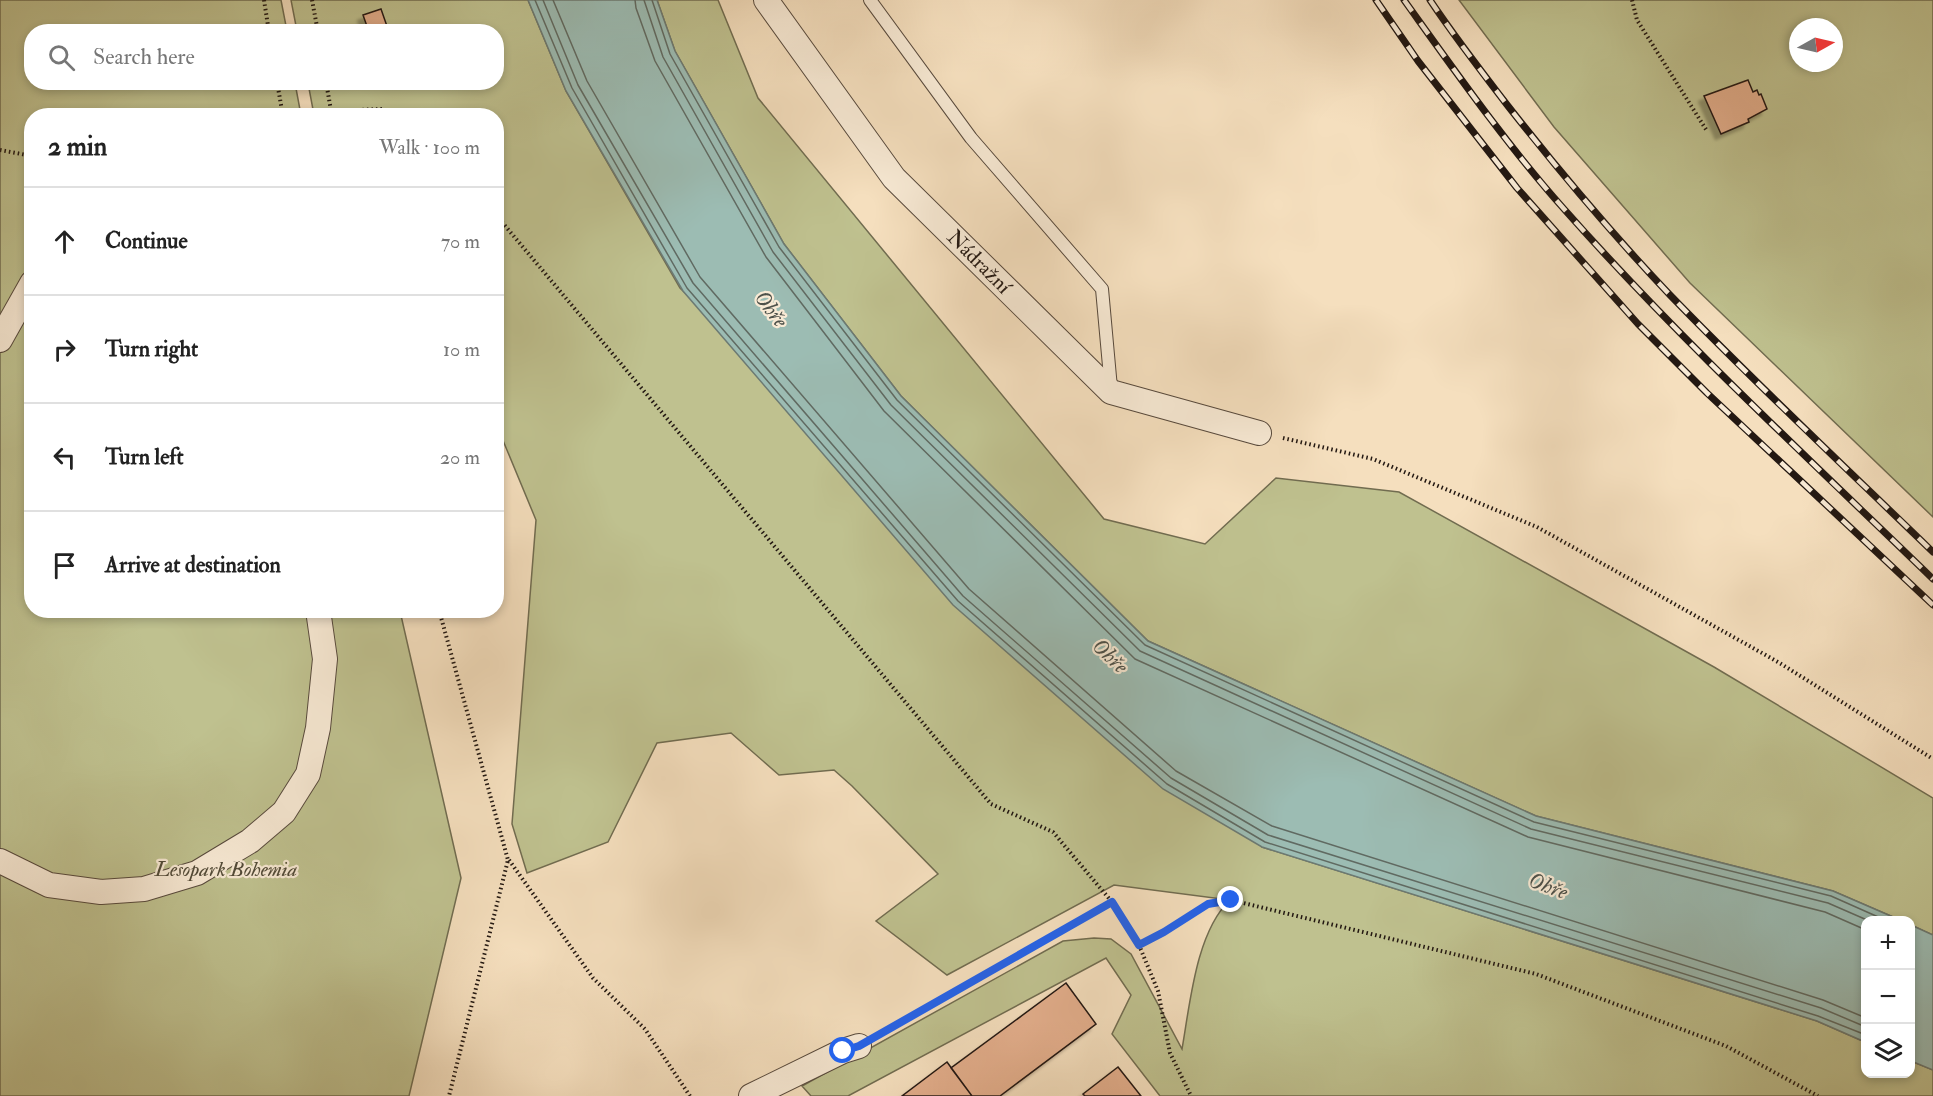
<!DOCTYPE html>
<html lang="en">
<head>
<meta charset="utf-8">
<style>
	body { margin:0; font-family:"IM FELL Double Pica",serif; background:#f6f6f6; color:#222 }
	.controls { position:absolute; right:18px; bottom:18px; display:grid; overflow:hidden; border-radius:12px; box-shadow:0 3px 9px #0003 }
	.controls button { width:54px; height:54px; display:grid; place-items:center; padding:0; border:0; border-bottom:2px solid #e0e0e0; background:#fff; color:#222; font:30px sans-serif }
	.compass { position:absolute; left:1789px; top:18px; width:54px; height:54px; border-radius:50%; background:#fff; box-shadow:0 3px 9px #0003; rotate:82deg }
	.stop { position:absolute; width:18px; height:18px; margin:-14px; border:4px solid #2563eb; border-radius:50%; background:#fff }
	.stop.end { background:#2563eb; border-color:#fff; box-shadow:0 2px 6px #0008 }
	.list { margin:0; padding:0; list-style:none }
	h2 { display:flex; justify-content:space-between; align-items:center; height:78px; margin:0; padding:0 24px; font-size:26px }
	h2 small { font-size:20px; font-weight:400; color:#767676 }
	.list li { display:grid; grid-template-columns:39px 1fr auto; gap:18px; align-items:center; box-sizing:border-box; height:108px; padding:0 24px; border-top:2px solid #e0e0e0 }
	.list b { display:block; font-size:22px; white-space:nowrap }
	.list em { font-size:20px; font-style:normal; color:#767676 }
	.icon { flex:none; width:33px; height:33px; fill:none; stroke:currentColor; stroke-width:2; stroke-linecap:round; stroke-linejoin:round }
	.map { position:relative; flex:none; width:1933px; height:1096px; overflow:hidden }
	.search { position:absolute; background:#fff; box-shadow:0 3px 9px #0003; left:24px; top:24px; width:480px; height:66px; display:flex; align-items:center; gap:15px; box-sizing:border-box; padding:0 21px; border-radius:24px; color:#767676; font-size:22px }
	.panel { position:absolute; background:#fff; box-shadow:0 3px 9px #0003; left:24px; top:108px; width:480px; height:510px; border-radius:24px }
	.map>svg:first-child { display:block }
	.green { fill:#bfc18f; stroke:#716c50; stroke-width:1.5; fill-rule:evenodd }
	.water { fill:#9cbcb3; stroke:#6c7a73; stroke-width:1.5 }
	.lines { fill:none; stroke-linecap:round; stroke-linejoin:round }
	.shore { stroke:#606a62; stroke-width:1.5 }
	.building { fill:#e3ae8c; stroke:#231812; stroke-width:1.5; filter:url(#shadow) }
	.service-casing { stroke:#584a3d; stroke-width:14 }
	.minor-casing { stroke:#584a3d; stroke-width:26 }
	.path { stroke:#231812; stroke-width:4; stroke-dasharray:1.5 3; stroke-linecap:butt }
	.service { stroke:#f8ead5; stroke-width:12 }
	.minor { stroke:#f8ead5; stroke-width:24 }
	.rail-casing { stroke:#231812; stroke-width:7 }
	.rail { stroke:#f8ead5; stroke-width:4.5; stroke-dasharray:14; stroke-linecap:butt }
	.route { stroke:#2563eb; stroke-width:8 }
	.labels { text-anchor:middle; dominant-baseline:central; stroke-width:4.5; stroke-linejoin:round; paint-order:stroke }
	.street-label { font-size:21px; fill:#231812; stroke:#f8ead5 }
	.park-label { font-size:21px; font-style:italic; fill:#524b38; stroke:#f8ead5 }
	.water-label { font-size:22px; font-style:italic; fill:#4d514a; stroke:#f8ead5 }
</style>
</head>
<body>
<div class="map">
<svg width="1933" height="1096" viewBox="0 0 1933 1096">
	<defs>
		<filter id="shadow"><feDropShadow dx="-5.5" dy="5.5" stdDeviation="1.5" flood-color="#0004"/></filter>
	</defs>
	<rect width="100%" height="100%" fill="#f5dfbe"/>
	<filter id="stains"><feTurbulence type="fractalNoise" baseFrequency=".00333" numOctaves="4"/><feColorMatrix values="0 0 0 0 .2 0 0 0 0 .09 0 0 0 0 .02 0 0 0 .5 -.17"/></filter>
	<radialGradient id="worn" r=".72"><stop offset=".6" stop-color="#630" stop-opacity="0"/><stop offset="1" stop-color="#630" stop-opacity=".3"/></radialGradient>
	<!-- green -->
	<path class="green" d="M0 0H281L287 31 32 32V82L295 83 301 115 32 116V610L400 611 461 878 409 1096H0Z
		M291 0H528L566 91 680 288 1262 847 1817 1021 1865 1042 1866 1074H1910L1911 1061 1933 1070V1096H1160L1112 1034 1131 995 1106 958 848 1096H811L802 1086 1063 941 1094 938 1111 939 1131 954 1182 1049C1190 1004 1196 932 1230 900L1114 885 947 975 876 921 938 874 852 786 834 770 779 775 731 733 657 743 608 842 527 873 512 824 536 520 497 426 496 116 314 115 308 83 496 82V32L297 31Z
		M657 0H718L758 98 1104 519 1205 544 1276 478 1399 492 1714 667 1933 798V935L1911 925 1910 920H1900L1833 891 1536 816 1148 641 901 396 784 244 675 51Z
		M1459 0H1933V517L1690 283 1554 127ZM1798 27H1834V63H1798Z"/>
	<!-- water -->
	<path class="water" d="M528 0H657L675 51 784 244 901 396 1148 641 1536 816 1833 891 1900 920H1866L1865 1042 1817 1021 1262 847 1163 789 953 605 683 291 566 91Z
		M1911 925 1933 935V1070L1911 1061Z"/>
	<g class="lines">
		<!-- shore -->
		<path class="shore" d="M535 0 572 88 687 288 958 601 1167 784 1265 842 1818 1016 1866 1035
			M543 0 578 85 693 283 963 596 1171 778 1268 835 1821 1008 1866 1027
			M553 0 587 81 700 277 969 589 1176 771 1272 826 1823 1000 1866 1018
			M635 0 636 8 655 61 766 257 884 411 1135 659 1528 837 1825 912 1866 930
			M644 0 663 57 773 252 891 405 1140 651 1531 829 1828 903 1867 920
			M652 0 670 54 779 247 897 400 1145 645 1534 822 1831 896 1885 920"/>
	</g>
	<!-- building -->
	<path class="building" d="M381 9 389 32H369L363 15Z
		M1748 80 1753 92 1757 90 1759 95 1761 94 1767 109 1748 119 1749 122 1721 134 1704 96Z
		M1066 983 1096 1024 1000 1096H972L951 1068Z
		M947 1062 972 1096H902Z
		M1118 1067 1141 1096H1085L1083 1094Z"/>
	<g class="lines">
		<!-- service casing -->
		<g class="service-casing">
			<path id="service" d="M870 0 971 138 1102 289 1111 388"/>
		</g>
		<!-- minor casing -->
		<g class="minor-casing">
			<path id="minor" d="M766 0 894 178 1111 392 1259 433
				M0 340 32 283
				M0 861 49 885 101 892 144 889 197 873 250 841 284 812 308 774 318 728 325 659 318 610
				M751 1096 843 1051 859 1046"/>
		</g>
		<!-- path -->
		<path class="path" d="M264 0 269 32
			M312 0 318 32
			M1632 0 1637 20 1707 131
			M277 82 283 116
			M326 82 332 116
			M331 111 382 109 396 116
			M0 150 32 156
			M496 215 991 804 1053 832 1112 902
			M1283 438 1373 459 1537 527 1778 662 1933 759
			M439 610 508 860 449 1096
			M509 860 593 978 645 1029 690 1096
			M1139 945 1164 932 1208 904 1231 900 1536 974 1726 1046 1818 1096
			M882 1033 1112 902 1139 945 1158 991 1170 1053 1191 1096"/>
		<!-- service -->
		<use href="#service" class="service"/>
		<!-- minor -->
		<use href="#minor" class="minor"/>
		<!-- rail casing -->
		<g class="rail-casing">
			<path id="rail" d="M1376 0 1418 61 1517 188 1638 324 1707 393 1933 605
				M1404 0C1455 71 1506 144 1564 209 1680 340 1808 458 1933 579
				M1430 0C1454 36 1481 71 1508 106 1559 171 1613 235 1670 295 1755 383 1845 467 1933 552"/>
		</g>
		<!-- rail -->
		<use href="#rail" class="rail"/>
	</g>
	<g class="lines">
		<!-- route -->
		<path class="route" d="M843 1051 859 1046 1112 902 1139 945 1164 932 1208 904 1231 900"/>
	</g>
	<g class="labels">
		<!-- street labels -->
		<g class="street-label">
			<text transform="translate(979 262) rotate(45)">Nádražní</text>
		</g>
		<!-- park labels -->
		<g class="park-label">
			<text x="226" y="869">Lesopark Bohemia</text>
		</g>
		<!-- water labels -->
		<g class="water-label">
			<text transform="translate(771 309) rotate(52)">Ohře</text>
			<text transform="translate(1110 656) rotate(43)">Ohře</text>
			<text transform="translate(1548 886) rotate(20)">Ohře</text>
		</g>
	</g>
	<rect width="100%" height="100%" filter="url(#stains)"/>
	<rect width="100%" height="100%" fill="url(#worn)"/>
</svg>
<div class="controls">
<button>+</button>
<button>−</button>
<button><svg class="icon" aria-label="layers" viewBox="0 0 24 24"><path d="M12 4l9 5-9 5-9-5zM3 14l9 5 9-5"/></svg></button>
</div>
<svg class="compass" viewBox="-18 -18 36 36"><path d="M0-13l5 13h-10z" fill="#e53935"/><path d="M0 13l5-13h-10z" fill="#767676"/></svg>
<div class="stop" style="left:843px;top:1051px"></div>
<div class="stop end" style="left:1231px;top:900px"></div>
<div class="search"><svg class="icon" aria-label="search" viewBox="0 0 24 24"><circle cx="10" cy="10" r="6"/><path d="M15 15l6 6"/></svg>Search here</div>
<section class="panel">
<h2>2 min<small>Walk · 100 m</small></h2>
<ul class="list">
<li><svg class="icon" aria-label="ahead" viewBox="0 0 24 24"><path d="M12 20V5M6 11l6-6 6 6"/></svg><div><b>Continue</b></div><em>70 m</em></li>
<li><svg class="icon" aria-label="right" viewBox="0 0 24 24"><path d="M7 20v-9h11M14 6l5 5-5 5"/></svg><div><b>Turn right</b></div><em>10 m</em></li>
<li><svg class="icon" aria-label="left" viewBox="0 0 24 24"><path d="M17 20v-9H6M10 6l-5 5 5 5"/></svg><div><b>Turn left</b></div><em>20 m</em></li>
<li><svg class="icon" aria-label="arrive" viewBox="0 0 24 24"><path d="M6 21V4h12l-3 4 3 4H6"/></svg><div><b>Arrive at destination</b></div></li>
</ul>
</section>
</div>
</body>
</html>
